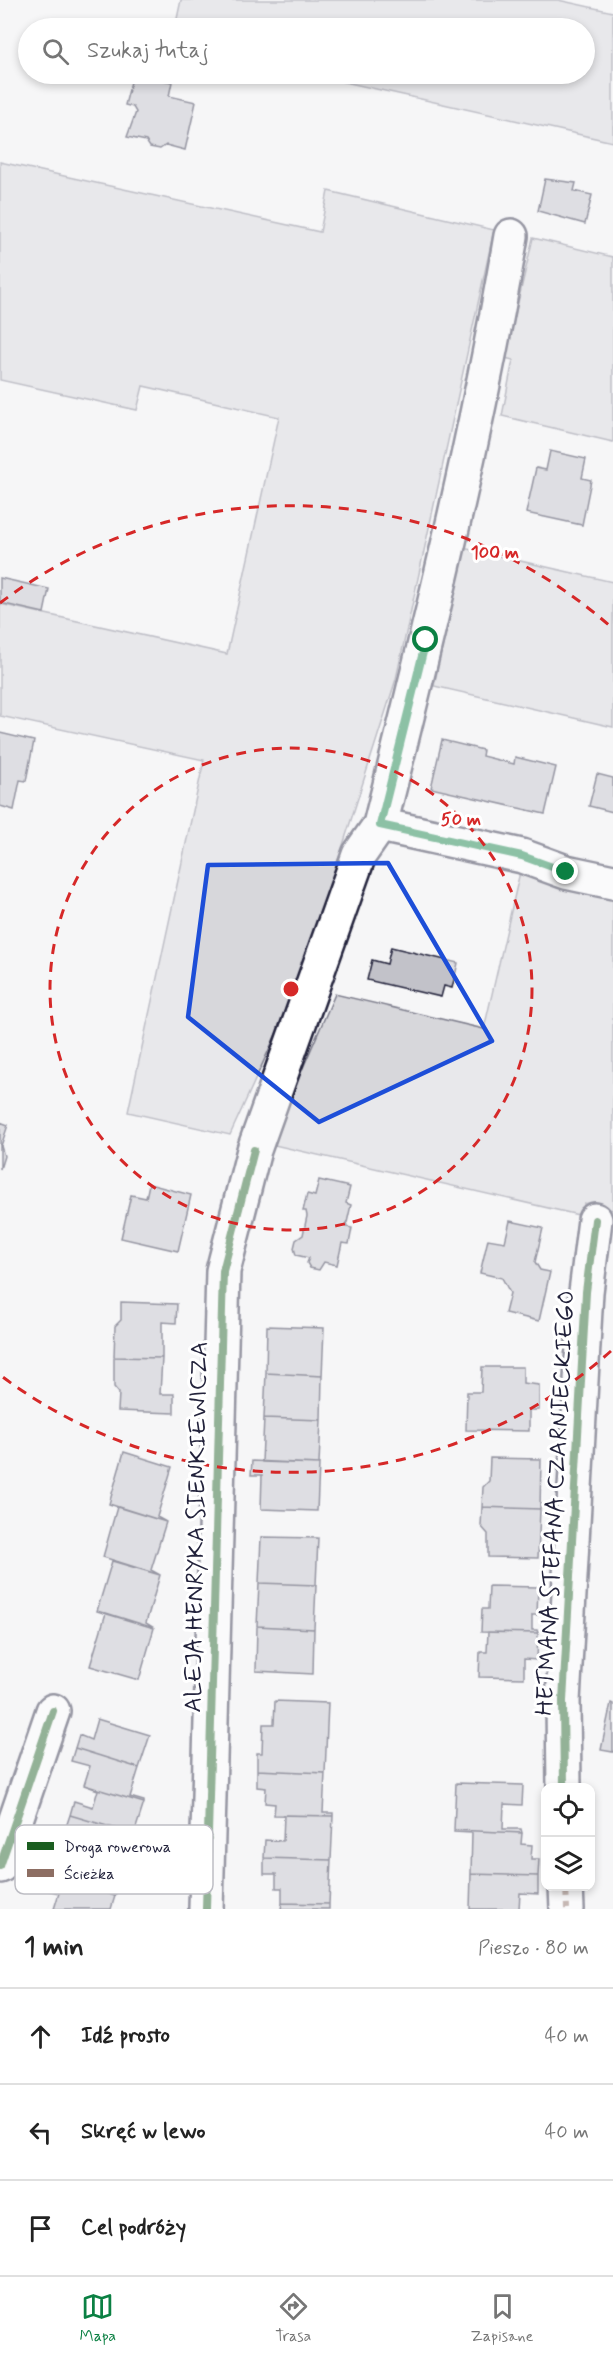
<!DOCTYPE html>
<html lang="pl">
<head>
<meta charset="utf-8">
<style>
	body { margin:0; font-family:Mynerve,sans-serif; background:#f2f2f2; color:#222 }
	.controls { position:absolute; right:18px; bottom:18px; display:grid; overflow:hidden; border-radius:12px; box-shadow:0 3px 9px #0003 }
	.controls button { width:54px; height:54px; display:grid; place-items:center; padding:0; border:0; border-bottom:2px solid #e0e0e0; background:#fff; color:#222; font:30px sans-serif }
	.stop { position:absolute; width:18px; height:18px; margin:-14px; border:4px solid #0b8043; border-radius:50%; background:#fff }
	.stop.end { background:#0b8043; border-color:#fff; box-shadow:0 2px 6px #0008 }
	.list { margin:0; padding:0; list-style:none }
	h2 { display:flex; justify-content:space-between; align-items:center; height:78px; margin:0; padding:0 24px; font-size:26px }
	h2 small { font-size:20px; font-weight:400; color:#767676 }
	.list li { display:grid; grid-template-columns:39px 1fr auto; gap:18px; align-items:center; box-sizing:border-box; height:96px; padding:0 24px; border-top:2px solid #e0e0e0 }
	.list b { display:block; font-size:22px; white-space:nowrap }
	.list em { font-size:20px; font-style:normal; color:#767676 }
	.icon { flex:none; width:33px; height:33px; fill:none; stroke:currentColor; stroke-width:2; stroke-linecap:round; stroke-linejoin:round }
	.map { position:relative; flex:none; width:613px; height:1909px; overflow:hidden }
	.search { position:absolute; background:#fff; box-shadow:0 3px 9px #0003; left:18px; right:18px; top:18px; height:66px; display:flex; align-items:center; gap:15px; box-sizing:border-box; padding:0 21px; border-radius:33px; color:#767676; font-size:22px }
	.sheet { height:366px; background:#fff }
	nav { display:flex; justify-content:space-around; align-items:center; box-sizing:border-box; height:84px; border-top:2px solid #e0e0e0; background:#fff; font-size:16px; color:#767676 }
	nav a { display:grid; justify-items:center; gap:3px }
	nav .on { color:#0b8043 }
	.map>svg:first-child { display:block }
	.green { fill:#d7d7db; stroke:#7c7c8b; stroke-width:1.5 }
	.building { fill:#c2c2c9; stroke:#22223b; stroke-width:1.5 }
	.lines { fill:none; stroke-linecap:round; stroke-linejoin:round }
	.minor-casing { stroke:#22223b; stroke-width:38 }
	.minor { stroke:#fff; stroke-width:33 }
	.quiet { stroke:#8d6e63; stroke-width:6; stroke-dasharray:12 6; stroke-linecap:butt }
	.cycleway-casing { stroke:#fff; stroke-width:11 }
	.cycleway { stroke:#1b5e20; stroke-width:8 }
	.route { stroke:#0b8043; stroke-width:8 }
	.marked { fill:none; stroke:#1d4ed8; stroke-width:4.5; stroke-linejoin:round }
	.ring { fill:none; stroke:#d62828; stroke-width:3; stroke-dasharray:10 8 }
	.labels { text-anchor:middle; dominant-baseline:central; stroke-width:6; stroke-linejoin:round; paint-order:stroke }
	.street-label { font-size:24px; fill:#22223b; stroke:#fff }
	.key { fill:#fff; stroke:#bdbdc4; stroke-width:1.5 }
	.key-label { font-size:16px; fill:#22223b }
	.centre { fill:#d62828; stroke:#fff; stroke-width:3 }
	.ring-label { font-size:18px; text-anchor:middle; font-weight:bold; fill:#d62828; stroke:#fff; stroke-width:6; stroke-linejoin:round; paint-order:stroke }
</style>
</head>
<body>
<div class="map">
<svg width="613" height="1909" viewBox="0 0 613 1909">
	<rect width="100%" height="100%" fill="#f6f6f7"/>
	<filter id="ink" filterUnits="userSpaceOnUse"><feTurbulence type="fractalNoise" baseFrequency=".0167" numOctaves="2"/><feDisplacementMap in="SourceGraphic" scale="12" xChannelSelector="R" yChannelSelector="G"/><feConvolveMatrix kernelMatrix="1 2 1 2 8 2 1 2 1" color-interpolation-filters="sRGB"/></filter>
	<g filter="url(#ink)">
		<!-- green -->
		<path class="green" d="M181 0H558L613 12V142L309 74H584V28H175Z
			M0 162 320 232 328 191 494 230 396 679 298 986 230 1135 128 1112 204 760 0 716V604L227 654 279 417 143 386 137 410 0 380Z
			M533 238 613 257V442L502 416 513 360 505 358Z
			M463 548 613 582V727L434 686Z
			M520 872 613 893V1210L584 1203 583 1216 270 1144 335 994 484 1029Z"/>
		<!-- building -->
		<path class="building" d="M133 74 172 82 169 96 196 102 185 150 166 145 160 149 150 147 146 141 127 137 136 112 133 107 125 105Z
			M545 179 576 183 574 191 592 195 585 224 538 211Z
			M550 451 586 459 582 478 591 480 582 525 526 513 536 468 546 470Z
			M0 578 49 589 44 613 0 603Z
			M0 733 34 741 26 781 20 780 14 810 0 806Z
			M442 740 483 750 482 756 514 764 515 757 556 767 545 814 431 788Z
			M597 774 613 778V812L589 806Z
			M391 947 458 963 452 988 444 986 441 997 367 980 372 960 387 964Z
			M0 1122 8 1125 1 1146 4 1156 0 1169Z
			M319 1180 350 1187 346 1203 351 1205 346 1227 352 1228 349 1244 342 1243 337 1265 324 1262 319 1270 310 1268 307 1263 309 1258 296 1255 294 1248 296 1240 303 1235 307 1216 306 1211H303L307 1194 315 1196Z
			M149 1184 191 1195 178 1251 121 1238 131 1195 146 1198Z
			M510 1221 543 1228 535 1262 540 1270 550 1272 539 1321 505 1313 510 1293 502 1278 480 1273 488 1239 505 1242Z
			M121 1302 177 1304 176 1323 162 1322V1358L114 1357 115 1326 121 1320Z
			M267 1326 324 1328 322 1376 266 1373Z
			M114 1357 162 1358 160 1394H174V1413L118 1411 119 1393 114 1387Z
			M482 1367H523V1383L539 1385V1410H529V1431L466 1430 467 1392H481Z
			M266 1373 322 1376 321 1420 264 1418Z
			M264 1418 321 1420 319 1464 262 1462Z
			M124 1452 172 1467 157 1517 166 1522 109 1504Z
			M490 1458 541 1459 540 1509 482 1507 483 1487 489 1481Z
			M252 1461 319 1464 317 1511 261 1509 262 1475H251Z
			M117 1507 166 1522 151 1570 160 1575 103 1557Z
			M482 1507 540 1509 538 1558 488 1557V1534L481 1526Z
			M261 1537 318 1538 316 1585 259 1583Z
			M112 1561 160 1575 146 1623 154 1628 97 1611Z
			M259 1583 316 1585 314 1629 257 1626Z
			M489 1586 538 1587 537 1615H532V1630H537L538 1633 481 1632 482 1609H488Z
			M106 1613 154 1628 139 1680 90 1666Z
			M257 1626 314 1629 313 1674 256 1671Z
			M488 1632 538 1633 537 1660 524 1659V1678L479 1677 480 1652H487Z
			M275 1701 328 1703 325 1773 257 1770V1753H262L263 1724H274Z
			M611 1703 613 1704V1752L601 1750Z
			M97 1719 150 1735 139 1768 75 1748 79 1735 91 1740Z
			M75 1748 139 1768 130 1797 144 1801V1803L84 1785 90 1766 71 1761Z
			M257 1770 325 1773 323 1813H333V1816L274 1815 275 1804 265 1803 266 1788 257 1787Z
			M456 1783 523 1785 522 1805 504 1804 503 1829H521L522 1833 454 1830Z
			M84 1785 144 1803 134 1834 70 1815 74 1801 93 1807 98 1790Z
			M70 1815 134 1834 125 1865 79 1852 85 1832 66 1827Z
			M284 1815 333 1816 331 1860 264 1858 265 1840 283 1841Z
			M454 1830 522 1833 521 1844 532 1845 531 1859H539L538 1876 471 1874 472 1833 454 1832Z
			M79 1852 125 1865 115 1896 51 1877 55 1865 73 1870Z
			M264 1858 331 1860 329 1904 282 1903V1888H276V1874H264Z
			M471 1874 538 1876V1894L520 1893 519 1909H470Z
			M51 1877 115 1896 111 1909H54L59 1893 47 1890Z
			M282 1903 329 1904V1909H281Z"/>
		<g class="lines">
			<!-- minor casing -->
			<g class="minor-casing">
				<path id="minor" d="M380 825C429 630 477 435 511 236
					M564 1788 563 1701 586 1292 595 1220
					M0 1866 53 1711
					M566 1886 567 1909
					M206 1909 223 1271 254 1150 359 855 380 825 522 856 566 872 613 882"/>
			</g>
			<!-- minor -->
			<use href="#minor" class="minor"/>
			<!-- quiet -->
			<path class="quiet" d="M566 1886 567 1909"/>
			<!-- cycleway casing -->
			<g class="cycleway-casing">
				<path id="cycleway" d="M564 1788 563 1701 586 1292 595 1220
					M0 1866 53 1711
					M206 1909 223 1271 254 1150"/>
			</g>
			<!-- cycleway -->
			<use href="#cycleway" class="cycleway"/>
		</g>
	</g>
	<g class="lines" filter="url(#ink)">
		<!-- route -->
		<path class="route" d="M426 640 380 825 522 856 566 872"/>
	</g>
	<!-- marked area -->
	<path d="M0 0H613V1909H0ZM388 863 492 1041 319 1122 188 1017 208 865Z" fill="#f6f6f7" fill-opacity=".55" fill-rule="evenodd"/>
	<path class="marked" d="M388 863 492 1041 319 1122 188 1017 208 865Z"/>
	<!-- distance rings -->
	<g class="ring">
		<circle cx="291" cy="989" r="241"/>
		<path d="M611 1351A483 483 0 0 1 0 1375M0 603A483 483 0 0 1 611 627"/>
	</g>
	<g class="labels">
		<!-- street labels -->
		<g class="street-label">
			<text transform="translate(556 1503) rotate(-87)">HETMANA STEFANA CZARNIECKIEGO</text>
			<text transform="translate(197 1527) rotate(-89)">ALEJA HENRYKA SIENKIEWICZA</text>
		</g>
	</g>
	<!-- legend -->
	<rect x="15" y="1825" width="198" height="69" rx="9" class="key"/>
	<rect x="27" y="1842" width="27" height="8" fill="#1b5e20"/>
	<rect x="27" y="1869" width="27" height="8" fill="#8d6e63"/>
	<g class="key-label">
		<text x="64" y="1852">Droga rowerowa</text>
		<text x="64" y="1879">Ścieżka</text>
	</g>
	<circle cx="291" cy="989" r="9" class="centre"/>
	<g class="ring-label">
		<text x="495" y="558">100 m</text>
		<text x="461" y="825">50 m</text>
	</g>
</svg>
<div class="controls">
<button><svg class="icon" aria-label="locate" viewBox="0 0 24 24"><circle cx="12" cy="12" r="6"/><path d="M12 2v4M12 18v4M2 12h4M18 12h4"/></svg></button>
<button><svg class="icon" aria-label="layers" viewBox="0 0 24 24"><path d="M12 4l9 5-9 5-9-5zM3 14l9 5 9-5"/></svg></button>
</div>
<div class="stop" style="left:426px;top:640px"></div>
<div class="stop end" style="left:566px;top:872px"></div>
<div class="search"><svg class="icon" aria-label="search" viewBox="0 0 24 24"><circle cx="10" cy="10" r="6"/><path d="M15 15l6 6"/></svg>Szukaj tutaj</div>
</div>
<section class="sheet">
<h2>1 min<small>Pieszo · 80 m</small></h2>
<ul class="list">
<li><svg class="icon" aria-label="ahead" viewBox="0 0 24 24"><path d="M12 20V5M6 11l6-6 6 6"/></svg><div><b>Idź prosto</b></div><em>40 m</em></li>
<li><svg class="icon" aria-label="left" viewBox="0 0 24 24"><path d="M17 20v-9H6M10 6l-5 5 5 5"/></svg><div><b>Skręć w lewo</b></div><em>40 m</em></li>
<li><svg class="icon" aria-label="arrive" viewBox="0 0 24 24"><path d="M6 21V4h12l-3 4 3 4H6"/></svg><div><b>Cel podróży</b></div></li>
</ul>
</section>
<nav>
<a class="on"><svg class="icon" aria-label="map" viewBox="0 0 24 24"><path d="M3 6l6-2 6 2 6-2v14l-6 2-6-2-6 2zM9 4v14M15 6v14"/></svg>Mapa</a>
<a><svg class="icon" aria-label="directions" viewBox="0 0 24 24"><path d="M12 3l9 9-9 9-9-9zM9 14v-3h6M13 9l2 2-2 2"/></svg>Trasa</a>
<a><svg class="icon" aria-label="saved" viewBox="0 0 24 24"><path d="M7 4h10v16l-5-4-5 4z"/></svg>Zapisane</a>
</nav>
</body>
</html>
